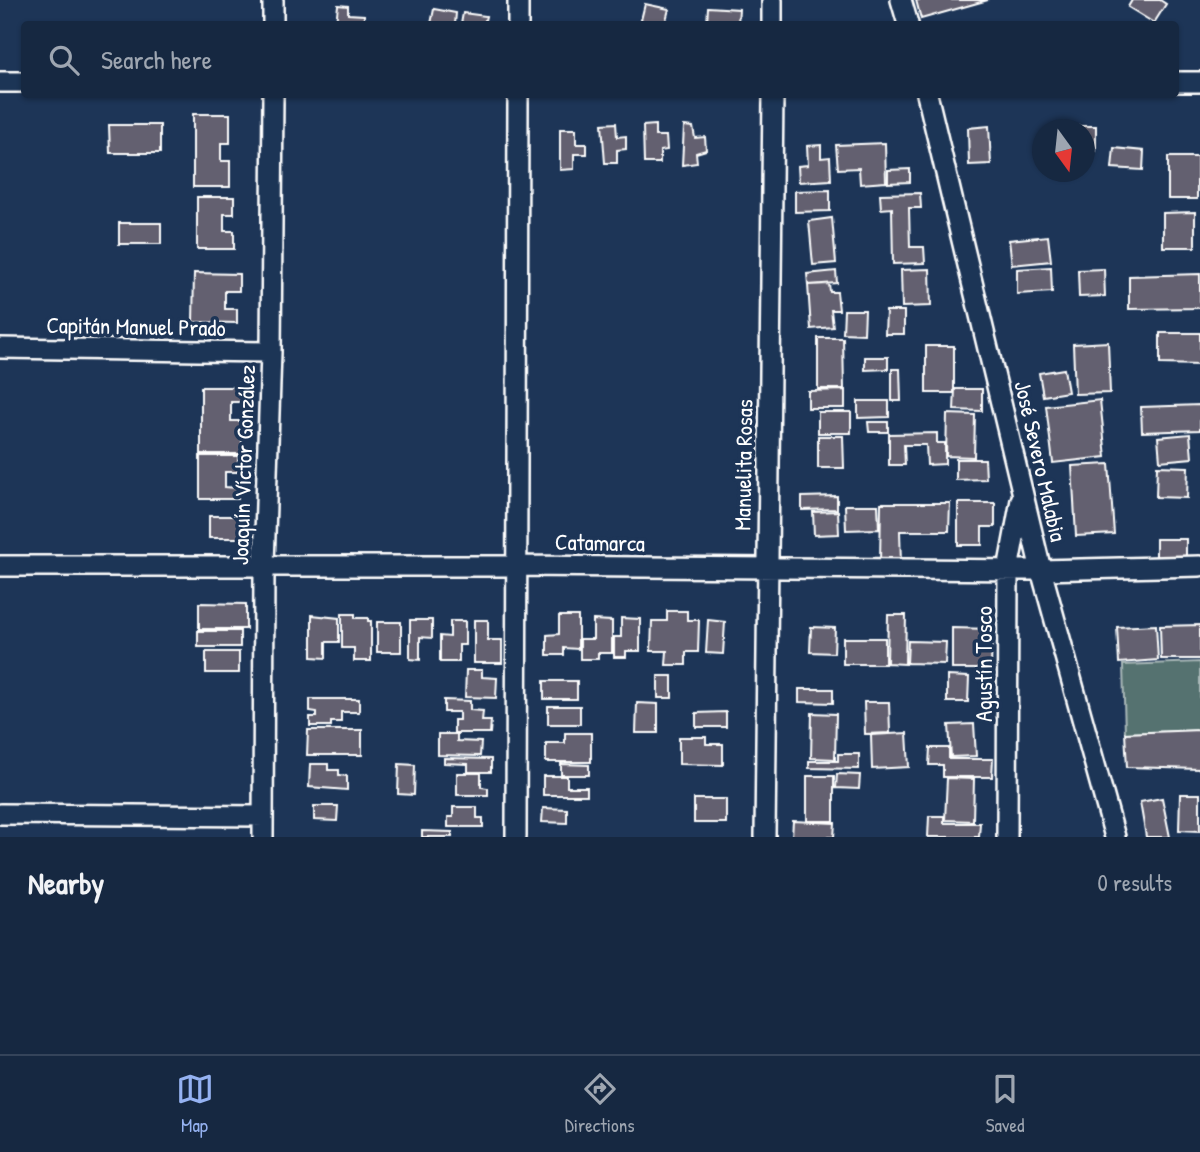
<!DOCTYPE html>
<html lang="en">
<head>
<meta charset="utf-8">
<style>
	body { margin:0; font-family:"Patrick Hand",sans-serif; background:#1f3048; color:#f1f3f6 }
	.compass { position:absolute; left:1032px; top:119px; width:63px; height:63px; border-radius:50%; background:#162841; box-shadow:0 2px 5px #0004; rotate:165deg }
	.list { margin:0; padding:0; list-style:none }
	h2 { display:flex; justify-content:space-between; align-items:center; height:91px; margin:0; padding:0 28px; font-size:30px }
	h2 small { font-size:23px; font-weight:400; color:#9ea6b1 }
	.icon { flex:none; width:38px; height:38px; fill:none; stroke:currentColor; stroke-width:2; stroke-linecap:round; stroke-linejoin:round }
	.map { position:relative; flex:none; width:1200px; height:837px; overflow:hidden }
	.search { position:absolute; background:#162841; box-shadow:0 2px 5px #0004; left:21px; right:21px; top:21px; height:77px; display:flex; align-items:center; gap:18px; box-sizing:border-box; padding:0 24px; border-radius:7px; color:#9ea6b1; font-size:26px }
	.sheet { height:217px; background:#162841 }
	nav { display:flex; justify-content:space-around; align-items:center; box-sizing:border-box; height:98px; border-top:2px solid #35445a; background:#162841; font-size:19px; color:#9ea6b1 }
	nav a { display:grid; justify-items:center; gap:4px }
	nav .on { color:#95b2f1 }
	.map>svg:first-child { display:block }
	.green { fill:#547270; stroke:#aab8b8; stroke-width:2 }
	.building { fill:#64616f; stroke:#fff; stroke-width:2 }
	.lines { fill:none; stroke-linecap:round; stroke-linejoin:round }
	.minor-casing { stroke:#fff; stroke-width:24 }
	.minor { stroke:#1d3557; stroke-width:19 }
	.labels { text-anchor:middle; dominant-baseline:central; stroke-width:7; stroke-linejoin:round; paint-order:stroke }
	.street-label { font-size:23px; fill:#fff; stroke:#1d3557 }
</style>
</head>
<body>
<div class="map">
<svg width="1200" height="837" viewBox="0 0 1200 837">
	<rect width="100%" height="100%" fill="#1d3557"/>
	<filter id="ink" filterUnits="userSpaceOnUse"><feTurbulence type="fractalNoise" baseFrequency=".0143" numOctaves="2"/><feDisplacementMap in="SourceGraphic" scale="14" xChannelSelector="R" yChannelSelector="G"/><feConvolveMatrix kernelMatrix="1 2 1 2 8 2 1 2 1" color-interpolation-filters="sRGB"/></filter>
	<g filter="url(#ink)">
		<!-- green -->
		<path class="green" d="M1200 662V730L1125 733 1123 665Z"/>
		<!-- building -->
		<path class="building" d="M916 0H988L921 19Z
			M1132 0H1160L1166 4 1154 23 1128 7Z
			M645 4 669 9 665 24H640Z
			M338 5 348 6V14L364 15V24H336Z
			M708 7 739 9 738 24H707Z
			M434 9 456 13 455 24H431Z
			M463 13 486 16 484 24H461Z
			M193 114H230V143H221V161H230V187H193Z
			M616 123 617 137 626 136V149L617 150V163H605L602 124Z
			M109 125H160V153H110Z
			M655 125V136H666L667 150 660 151V163H644L643 126Z
			M684 126 693 127 695 138 705 137 706 150 696 153 697 163 682 165Z
			M989 126 991 164 969 165 968 128Z
			M1072 126H1096V151H1087L1086 158H1084V130H1072Z
			M560 129H576V144H587V154H574V169L560 170Z
			M885 143 886 182 860 184 859 168 838 169 836 145Z
			M821 145V158L830 157 831 180 799 182 798 166 808 165 807 146Z
			M1114 148 1144 151 1143 170 1112 168Z
			M1168 157H1197V199H1168Z
			M910 169V182L888 183V170Z
			M830 190V211L795 212V191Z
			M920 193 921 208H909L910 247H924L925 263 893 264 892 208 881 209 880 194Z
			M197 197H234V214H224V231H234V249H197Z
			M1195 212V247H1163V213Z
			M832 218 836 263 813 265 809 221Z
			M119 223H161V244H119Z
			M1048 236 1051 261 1012 265 1009 240Z
			M1051 267 1052 292 1017 294V269Z
			M930 269 931 306 902 307 901 270Z
			M1104 269 1105 296 1079 297 1078 270Z
			M836 271 837 283 808 285 807 274Z
			M194 273 239 274V291H225V309H237V323L193 322Z
			M1200 274V308L1129 309V276Z
			M829 284 830 292H837L839 310H831L833 327 811 329 808 285Z
			M844 310H865L864 334 843 333Z
			M886 311H904V334H885Z
			M1160 333H1200V365L1160 364Z
			M818 338H843L844 389H818Z
			M1108 342 1110 393 1075 394 1073 344Z
			M926 346H954V393H926Z
			M865 357H888V369L865 370Z
			M892 369H900L901 401H892Z
			M1064 369 1068 392 1043 396 1039 373Z
			M201 387H242V402H231V421H242V454H201Z
			M955 389H982V411L954 410Z
			M845 390V408H808V391Z
			M1100 400 1106 457 1053 463 1046 406Z
			M858 401H889V417L858 418Z
			M1200 405V430L1142 432 1141 407Z
			M818 412H851V433H818Z
			M947 414 975 415 974 457 946 456Z
			M868 422H888V432H869Z
			M937 433V443H945V464L927 465 926 445H904L905 465H889V434Z
			M1190 434 1192 458 1160 461 1158 437Z
			M818 436H843L844 468H818Z
			M200 456H238V472H225V487L238 488V499H200Z
			M956 459H985L986 479 956 480Z
			M1109 464 1114 534 1076 536 1072 466Z
			M1157 466 1188 467 1187 498 1156 497Z
			M837 496V509L802 510V497Z
			M881 503H950L949 531H900L901 564 880 563Z
			M958 503H995V527H982V545H958Z
			M845 505H878L879 529 846 530Z
			M838 511 839 534 814 535 813 512Z
			M209 516H240V538H209Z
			M1156 539H1186V561H1156Z
			M199 603 246 604V629H199Z
			M667 611H687V620H699L698 652H686V665H666L667 651H651L652 621H667Z
			M342 614H355V618H368V621H371V661H354V648H342Z
			M312 615 339 618V642H326V658L312 657Z
			M888 615H906L905 664 887 663Z
			M559 616H578V649L564 648V655H547V635L559 634Z
			M621 618 640 619V651H626V657H614V637H621Z
			M410 620H432V638L420 637V660L410 659Z
			M474 620H488V640H502V663H474Z
			M593 620 612 621V653H598V659H580V639H593Z
			M708 620 725 622 723 654 706 653Z
			M450 621H465V645H459V662H440V636L450 637Z
			M377 622H401V652H377Z
			M1156 625 1158 660 1119 663 1117 627Z
			M1200 625V659H1161L1160 626Z
			M811 627 835 628 834 653 810 652Z
			M952 628 992 629 991 669H952Z
			M198 631H240V647H198Z
			M843 638H885V664H843Z
			M908 641 946 642 945 664 907 663Z
			M206 652H239V673H206Z
			M466 670H482V677L497 678 496 698 465 697Z
			M658 676H672V698H658Z
			M947 676 969 677 968 702H947Z
			M544 681H577V699H544Z
			M799 689H833V703L799 702Z
			M310 699H359V712H341V722H331V726H310V717H317V712L310 711Z
			M444 700 470 701V710L483 711 482 721H491L490 733H454V720H459V712H444Z
			M864 702H889L890 733 865 734Z
			M637 703 658 704V733H636Z
			M548 706H580V724H548Z
			M726 712V727H696V713Z
			M812 713 836 714 835 759 811 758Z
			M974 724 976 756 951 757 949 725Z
			M308 730H362V755H307Z
			M1200 730V769L1127 767 1125 733Z
			M565 733H591V762H546V743H565Z
			M907 733 909 767 872 769 871 735Z
			M438 734H457V741L481 742 480 756 438 755Z
			M679 737H706V744H723V765L679 764Z
			M930 748H949V759H993L992 777H943V765H929Z
			M838 754H859V769L809 768V761H838Z
			M444 758 491 759V772H468V764L444 763Z
			M310 764H328V770H339V775L347 776V790L309 787Z
			M399 764 415 765 414 795 398 794Z
			M561 764 589 765V775H561Z
			M457 773H481V787L488 788V795H457Z
			M837 774 860 775 859 789 836 788Z
			M543 776H567V787H587V795H543Z
			M807 776H834V821H807Z
			M947 778 974 779 973 821 945 820Z
			M1180 794H1200V831L1179 830Z
			M1162 798 1170 837H1146L1140 802Z
			M694 799H726V823H694Z
			M314 806H338L337 821 314 820Z
			M453 807H477V818H483V827H448V817H453Z
			M543 808 567 809V823L542 822Z
			M929 816H944V823H980L979 837H928Z
			M793 821 835 823 834 837H792Z
			M422 831 452 832V837H422Z"/>
		<g class="lines">
			<!-- minor casing -->
			<g class="minor-casing">
				<path id="minor" d="M273 0V24
					M772 0V24
					M901 0 908 24
					M518 24V0
					M0 82H24
					M1176 82H1200
					M927 94 1041 570 1115 837
					M0 348 271 352
					M0 566H515L1041 570 1200 566
					M0 814 263 816
					M263 837 264 565 271 352 273 94
					M516 837 518 94
					M765 837 773 94
					M1007 837 1008 570 1021 500"/>
			</g>
			<!-- minor -->
			<use href="#minor" class="minor"/>
		</g>
	</g>
	<g class="labels">
		<!-- street labels -->
		<g class="street-label">
			<text transform="translate(136 326) rotate(1)">Capitán Manuel Prado</text>
			<text transform="translate(1041 461) rotate(77)">José Severo Malabia</text>
			<text transform="translate(243 465) rotate(-88)">Joaquín Víctor González</text>
			<text transform="translate(743 465) rotate(-89)">Manuelita Rosas</text>
			<text transform="translate(600 542) rotate(1)">Catamarca</text>
			<text transform="translate(983 664) rotate(-90)">Agustín Tosco</text>
		</g>
	</g>
</svg>
<svg class="compass" viewBox="-18 -18 36 36"><path d="M0-13l5 13h-10z" fill="#e53935"/><path d="M0 13l5-13h-10z" fill="#9ea6b1"/></svg>
<div class="search"><svg class="icon" aria-label="search" viewBox="0 0 24 24"><circle cx="10" cy="10" r="6"/><path d="M15 15l6 6"/></svg>Search here</div>
</div>
<section class="sheet">
<h2>Nearby<small>0 results</small></h2>
<ul class="list">
</ul>
</section>
<nav>
<a class="on"><svg class="icon" aria-label="map" viewBox="0 0 24 24"><path d="M3 6l6-2 6 2 6-2v14l-6 2-6-2-6 2zM9 4v14M15 6v14"/></svg>Map</a>
<a><svg class="icon" aria-label="directions" viewBox="0 0 24 24"><path d="M12 3l9 9-9 9-9-9zM9 14v-3h6M13 9l2 2-2 2"/></svg>Directions</a>
<a><svg class="icon" aria-label="saved" viewBox="0 0 24 24"><path d="M7 4h10v16l-5-4-5 4z"/></svg>Saved</a>
</nav>
</body>
</html>
